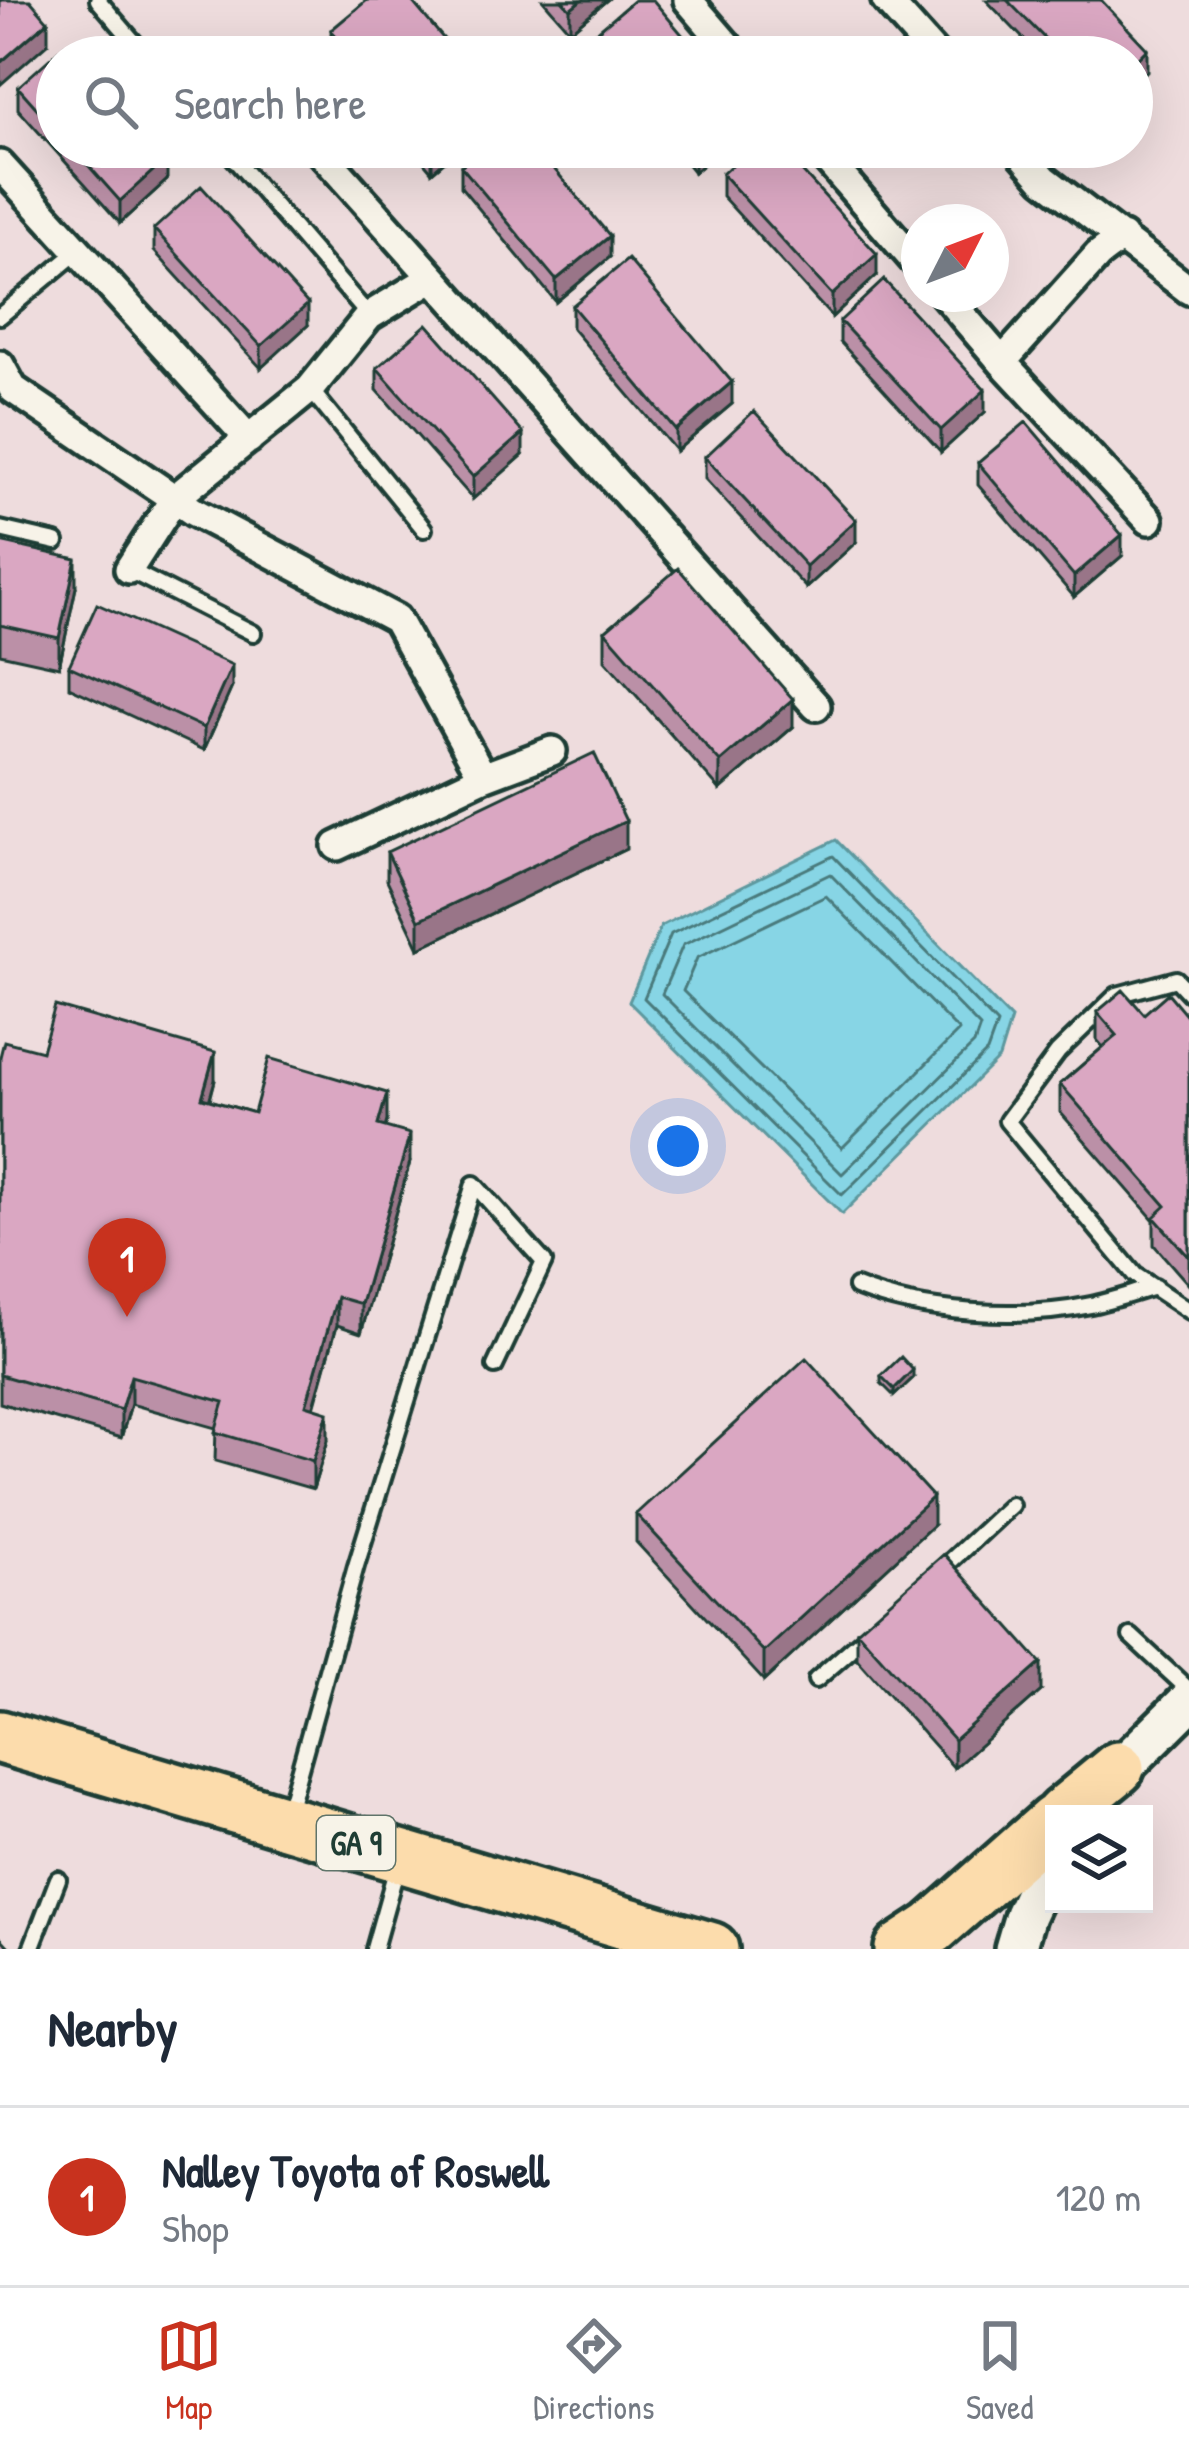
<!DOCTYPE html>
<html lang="en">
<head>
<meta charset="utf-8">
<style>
	body { margin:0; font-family:"Patrick Hand",sans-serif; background:#f6f6f7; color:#1f2937 }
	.controls { position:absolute; right:36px; bottom:36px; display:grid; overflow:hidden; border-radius:0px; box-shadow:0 12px 48px #0002 }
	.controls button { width:108px; height:108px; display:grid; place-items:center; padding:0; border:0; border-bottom:3px solid #e0e1e3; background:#fff; color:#1f2937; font:60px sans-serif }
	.compass { position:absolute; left:901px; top:204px; width:108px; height:108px; border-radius:50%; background:#fff; box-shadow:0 12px 48px #0002; rotate:48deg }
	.you { position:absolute; left:678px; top:1146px; width:42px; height:42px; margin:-30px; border:9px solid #fff; border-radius:50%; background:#1a73e8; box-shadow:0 0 0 18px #1a73e833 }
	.badge { display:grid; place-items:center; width:78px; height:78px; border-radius:50%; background:#c8321e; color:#fff; font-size:39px; font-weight:700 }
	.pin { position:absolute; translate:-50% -99px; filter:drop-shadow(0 3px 6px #0008) }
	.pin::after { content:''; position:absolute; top:63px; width:42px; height:36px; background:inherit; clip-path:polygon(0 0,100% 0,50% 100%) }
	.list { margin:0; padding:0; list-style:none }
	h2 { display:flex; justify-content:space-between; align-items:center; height:156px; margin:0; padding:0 48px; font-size:51px }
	h2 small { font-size:39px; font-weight:400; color:#747a83 }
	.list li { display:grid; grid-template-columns:78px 1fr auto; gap:36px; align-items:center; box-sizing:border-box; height:180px; padding:0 48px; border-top:3px solid #e0e1e3 }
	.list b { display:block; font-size:45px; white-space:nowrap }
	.list p { margin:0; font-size:39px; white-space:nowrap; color:#747a83 }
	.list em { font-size:39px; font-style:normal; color:#747a83 }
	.icon { flex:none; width:66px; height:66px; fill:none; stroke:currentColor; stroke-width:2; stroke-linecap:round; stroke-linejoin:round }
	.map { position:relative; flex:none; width:1189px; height:1949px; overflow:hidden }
	.search { position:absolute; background:#fff; box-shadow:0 12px 48px #0002; left:36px; right:36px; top:36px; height:132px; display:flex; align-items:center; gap:30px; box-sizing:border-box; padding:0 42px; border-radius:66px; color:#747a83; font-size:45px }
	.sheet { height:336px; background:#fff }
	nav { display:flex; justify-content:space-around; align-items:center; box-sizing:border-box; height:168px; border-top:3px solid #e0e1e3; background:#fff; font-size:33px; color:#747a83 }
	nav a { display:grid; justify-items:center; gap:6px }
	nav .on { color:#c8321e }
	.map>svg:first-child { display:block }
	.water { fill:#87d5e5; stroke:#5d989e; stroke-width:3 }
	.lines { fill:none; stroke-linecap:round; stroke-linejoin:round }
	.shore { stroke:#497a7b; stroke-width:3 }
	.lane-casing { stroke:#1f3d34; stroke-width:22 }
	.street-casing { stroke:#1f3d34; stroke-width:36 }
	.secondary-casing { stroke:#1f3d34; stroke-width:48 }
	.highway-casing { stroke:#1f3d34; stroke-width:60 }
	.lane { stroke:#f7f3e8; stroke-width:14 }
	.street { stroke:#f7f3e8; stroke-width:27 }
	.secondary { stroke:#f7f3e8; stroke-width:39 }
	.highway { stroke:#fcdcac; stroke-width:51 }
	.wall { fill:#bb90a7; stroke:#1f3d34; stroke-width:3 }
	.shaded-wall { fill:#997588; stroke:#1f3d34; stroke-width:3 }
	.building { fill:#daa7c2; stroke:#1f3d34; stroke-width:3 }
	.labels { text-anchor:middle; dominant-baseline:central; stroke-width:12; stroke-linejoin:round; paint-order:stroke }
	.shield { fill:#f7f3e8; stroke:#60746a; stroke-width:3 }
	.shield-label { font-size:33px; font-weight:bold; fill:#1f3d34 }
</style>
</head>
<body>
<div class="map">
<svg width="1189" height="1949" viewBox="0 0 1189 1949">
	<rect width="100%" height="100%" fill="#eedcdd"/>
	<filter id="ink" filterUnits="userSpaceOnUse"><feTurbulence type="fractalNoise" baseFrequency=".00833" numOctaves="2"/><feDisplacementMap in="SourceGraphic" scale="24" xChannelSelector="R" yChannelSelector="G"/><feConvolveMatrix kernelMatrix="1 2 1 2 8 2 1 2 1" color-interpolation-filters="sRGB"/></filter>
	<g filter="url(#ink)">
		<!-- water -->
		<path class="water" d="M836 840 1011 1019 999 1058 842 1214 629 1002 661 926Z"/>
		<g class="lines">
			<!-- shore -->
			<path class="shore" d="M833 856 997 1024 987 1052 842 1195 644 998 671 934Z
				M830 874 980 1027 974 1044 842 1174 662 994 683 945Z
				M826 896 959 1031 842 1148 683 991 697 958Z"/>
			<!-- lane casing -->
			<g class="lane-casing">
				<path id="lane" d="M98 0 147 57
					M224 147 369 316
					M0 316 78 251
					M310 389 424 529
					M0 529 56 542
					M129 570 253 633
					M1189 993 1176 979 1117 995 1058 1052 1007 1121 1135 1275 1189 1311
					M856 1287C922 1314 1020 1320 1091 1305 1112 1301 1133 1293 1155 1287
					M941 1570 1011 1505
					M1131 1636 1189 1690
					M816 1680 871 1632
					M288 1811 356 1566 474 1184 544 1262 495 1366
					M31 1949 58 1879
					M374 1949 397 1867"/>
			</g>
			<!-- street casing -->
			<g class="street-casing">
				<path id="street" d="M688 0 737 57
					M886 0 937 57
					M316 147 816 706
					M816 147 919 266
					M1016 147 1044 179 1189 290
					M0 165 249 439
					M1122 237 1098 255 1002 362 1149 520
					M944 294 1002 362
					M0 365 13 389 194 512 396 619 483 777
					M129 569 174 499 310 389 369 316 430 279
					M337 846 483 777 552 751"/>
			</g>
			<!-- secondary casing -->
			<g class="secondary-casing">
				<path id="secondary" d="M1102 1787 1189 1701
					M1015 1949 1025 1915 1054 1852"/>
			</g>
			<!-- highway casing -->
			<g class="highway-casing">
				<path id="highway" d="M0 1737 712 1949
					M1062 1814 1118 1768
					M901 1949 933 1928 1054 1821"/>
			</g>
			<!-- lane -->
			<use href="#lane" class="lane"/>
			<!-- street -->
			<use href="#street" class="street"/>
			<!-- secondary -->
			<use href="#secondary" class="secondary"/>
			<!-- highway -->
			<use href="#highway" class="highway"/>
		</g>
		<!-- wall -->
		<path class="wall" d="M543 0H607L570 31Z
			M986 0H1101L1147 71 1132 57H1041Z
			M331 30 459 57H336L331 52Z
			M595 33 701 57H597L595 54Z
			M57 57V147H157L167 180 120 223 18 109V87Z
			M411 147H461L432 172Z
			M674 147H724L694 172Z
			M461 166 610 257 556 302 461 187Z
			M722 174 877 275 832 317 722 196Z
			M154 229 308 325 261 368 154 251Z
			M572 306 732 404 676 451 572 328Z
			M840 321 985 412 941 452 840 342Z
			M377 368 523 455 473 499 377 390Z
			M705 457 856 542 806 588 705 479Z
			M978 463 1122 556 1074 597 978 485Z
			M0 542 76 587 59 667 0 654Z
			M605 631 793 727 720 790 605 660Z
			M69 666 232 687 204 750 69 687Z
			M626 849 419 948 387 880V852Z
			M1097 1012 1189 1018V1285L1154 1245V1220L1060 1112V1084L1103 1047 1097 1040Z
			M42 1051 215 1080 210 1100 254 1113 387 1121 385 1127 410 1162 361 1333 337 1325 314 1408 328 1440 313 1489 215 1461 216 1428 131 1404 121 1438 0 1403V1057Z
			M881 1376 913 1378 894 1396 881 1383Z
			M636 1514 933 1525 764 1681 636 1542Z
			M857 1631 1041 1691 954 1768 857 1659Z"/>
		<!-- shaded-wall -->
		<path class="shaded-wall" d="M581 0H607L570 31V9Z
			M48 21V43L0 85V63Z
			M1147 49V71L1132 86V64Z
			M435 147H461L432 172V150Z
			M698 147H724L694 172V150Z
			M167 158V180L120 223V201Z
			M610 236V257L556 302V280Z
			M877 254V275L832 317V295Z
			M308 304V325L261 368V346Z
			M732 382V404L676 451V430Z
			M985 390V412L941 452V430Z
			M523 433V455L473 499V477Z
			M856 520V542L806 588V566Z
			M1122 535V556L1074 597V576Z
			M76 559V587L59 667V638Z
			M232 665V687L204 750V728Z
			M793 699V727L720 790V762Z
			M626 821V849L419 948V920Z
			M215 1052V1080L202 1126V1098Z
			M387 1093V1121L378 1153V1125Z
			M410 1134V1162L361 1333V1304Z
			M337 1297V1325L306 1434V1405Z
			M913 1370V1378L894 1396V1389Z
			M131 1376V1404L121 1438V1410Z
			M328 1412V1440L313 1489V1461Z
			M933 1497V1525L764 1681V1652Z
			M1041 1663V1691L954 1768V1740Z"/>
		<!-- building -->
		<path class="building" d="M0 0H30L48 21 0 63Z
			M367 0H411L459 57H354L331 30Z
			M562 0H581L570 9Z
			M634 0H653L701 57H616L595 33Z
			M1007 0H1101L1147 49 1132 64V57H1063Z
			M65 45 76 57H57V131L18 87Z
			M72 147H157L167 158 120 201Z
			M483 147H536L610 236 556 280 461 166Z
			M751 147H780L877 254 832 295 722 174Z
			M201 186 308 304 261 346 154 229Z
			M628 259 732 382 676 430 572 306Z
			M884 280 985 390 941 430 840 321Z
			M427 324 523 433 473 477 377 368Z
			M754 411 856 520 806 566 705 457Z
			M1026 422 1122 535 1074 576 978 463Z
			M0 542 76 559 59 638 0 625Z
			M678 568 793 699 720 762 605 631Z
			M97 604 232 665 204 728 69 666Z
			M594 753 626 821 419 920 387 852Z
			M1123 990 1144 1014 1168 993 1189 1018V1257L1154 1217 1166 1206 1060 1084 1117 1035 1097 1012Z
			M55 1006 215 1052 202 1098 254 1113 269 1058 387 1093 378 1125 410 1134 361 1304 337 1297 306 1405 328 1412 313 1461 215 1432 224 1402 131 1376 121 1410 0 1375V1057L4 1041 42 1051Z
			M901 1357 913 1370 894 1389 881 1376Z
			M806 1358 933 1497 764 1652 636 1514Z
			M944 1554 1041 1663 954 1740 857 1631Z
			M0 1937 10 1948 9 1949H0Z"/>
	</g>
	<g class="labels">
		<!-- shield labels -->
		<rect class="shield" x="317" y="1816" width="78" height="54" rx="9"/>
		<g class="shield-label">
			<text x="356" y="1843">GA 9</text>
		</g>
	</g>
</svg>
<div class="controls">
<button><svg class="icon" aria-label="layers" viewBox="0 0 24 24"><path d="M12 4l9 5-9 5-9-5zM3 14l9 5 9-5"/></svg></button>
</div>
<svg class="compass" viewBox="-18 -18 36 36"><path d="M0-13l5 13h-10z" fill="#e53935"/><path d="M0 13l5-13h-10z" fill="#747a83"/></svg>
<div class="you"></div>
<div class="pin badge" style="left:127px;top:1317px">1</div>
<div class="search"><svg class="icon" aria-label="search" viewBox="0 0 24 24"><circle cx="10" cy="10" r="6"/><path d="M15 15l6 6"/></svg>Search here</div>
</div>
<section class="sheet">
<h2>Nearby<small></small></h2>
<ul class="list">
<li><span class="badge">1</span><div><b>Nalley Toyota of Roswell</b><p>Shop</p></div><em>120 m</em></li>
</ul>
</section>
<nav>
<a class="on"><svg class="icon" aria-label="map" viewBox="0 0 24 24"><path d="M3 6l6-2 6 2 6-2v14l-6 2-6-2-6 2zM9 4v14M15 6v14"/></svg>Map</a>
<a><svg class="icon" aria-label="directions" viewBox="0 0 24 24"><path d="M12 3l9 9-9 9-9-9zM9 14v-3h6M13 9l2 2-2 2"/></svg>Directions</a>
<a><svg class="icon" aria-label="saved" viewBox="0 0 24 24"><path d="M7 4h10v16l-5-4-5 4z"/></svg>Saved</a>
</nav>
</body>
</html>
